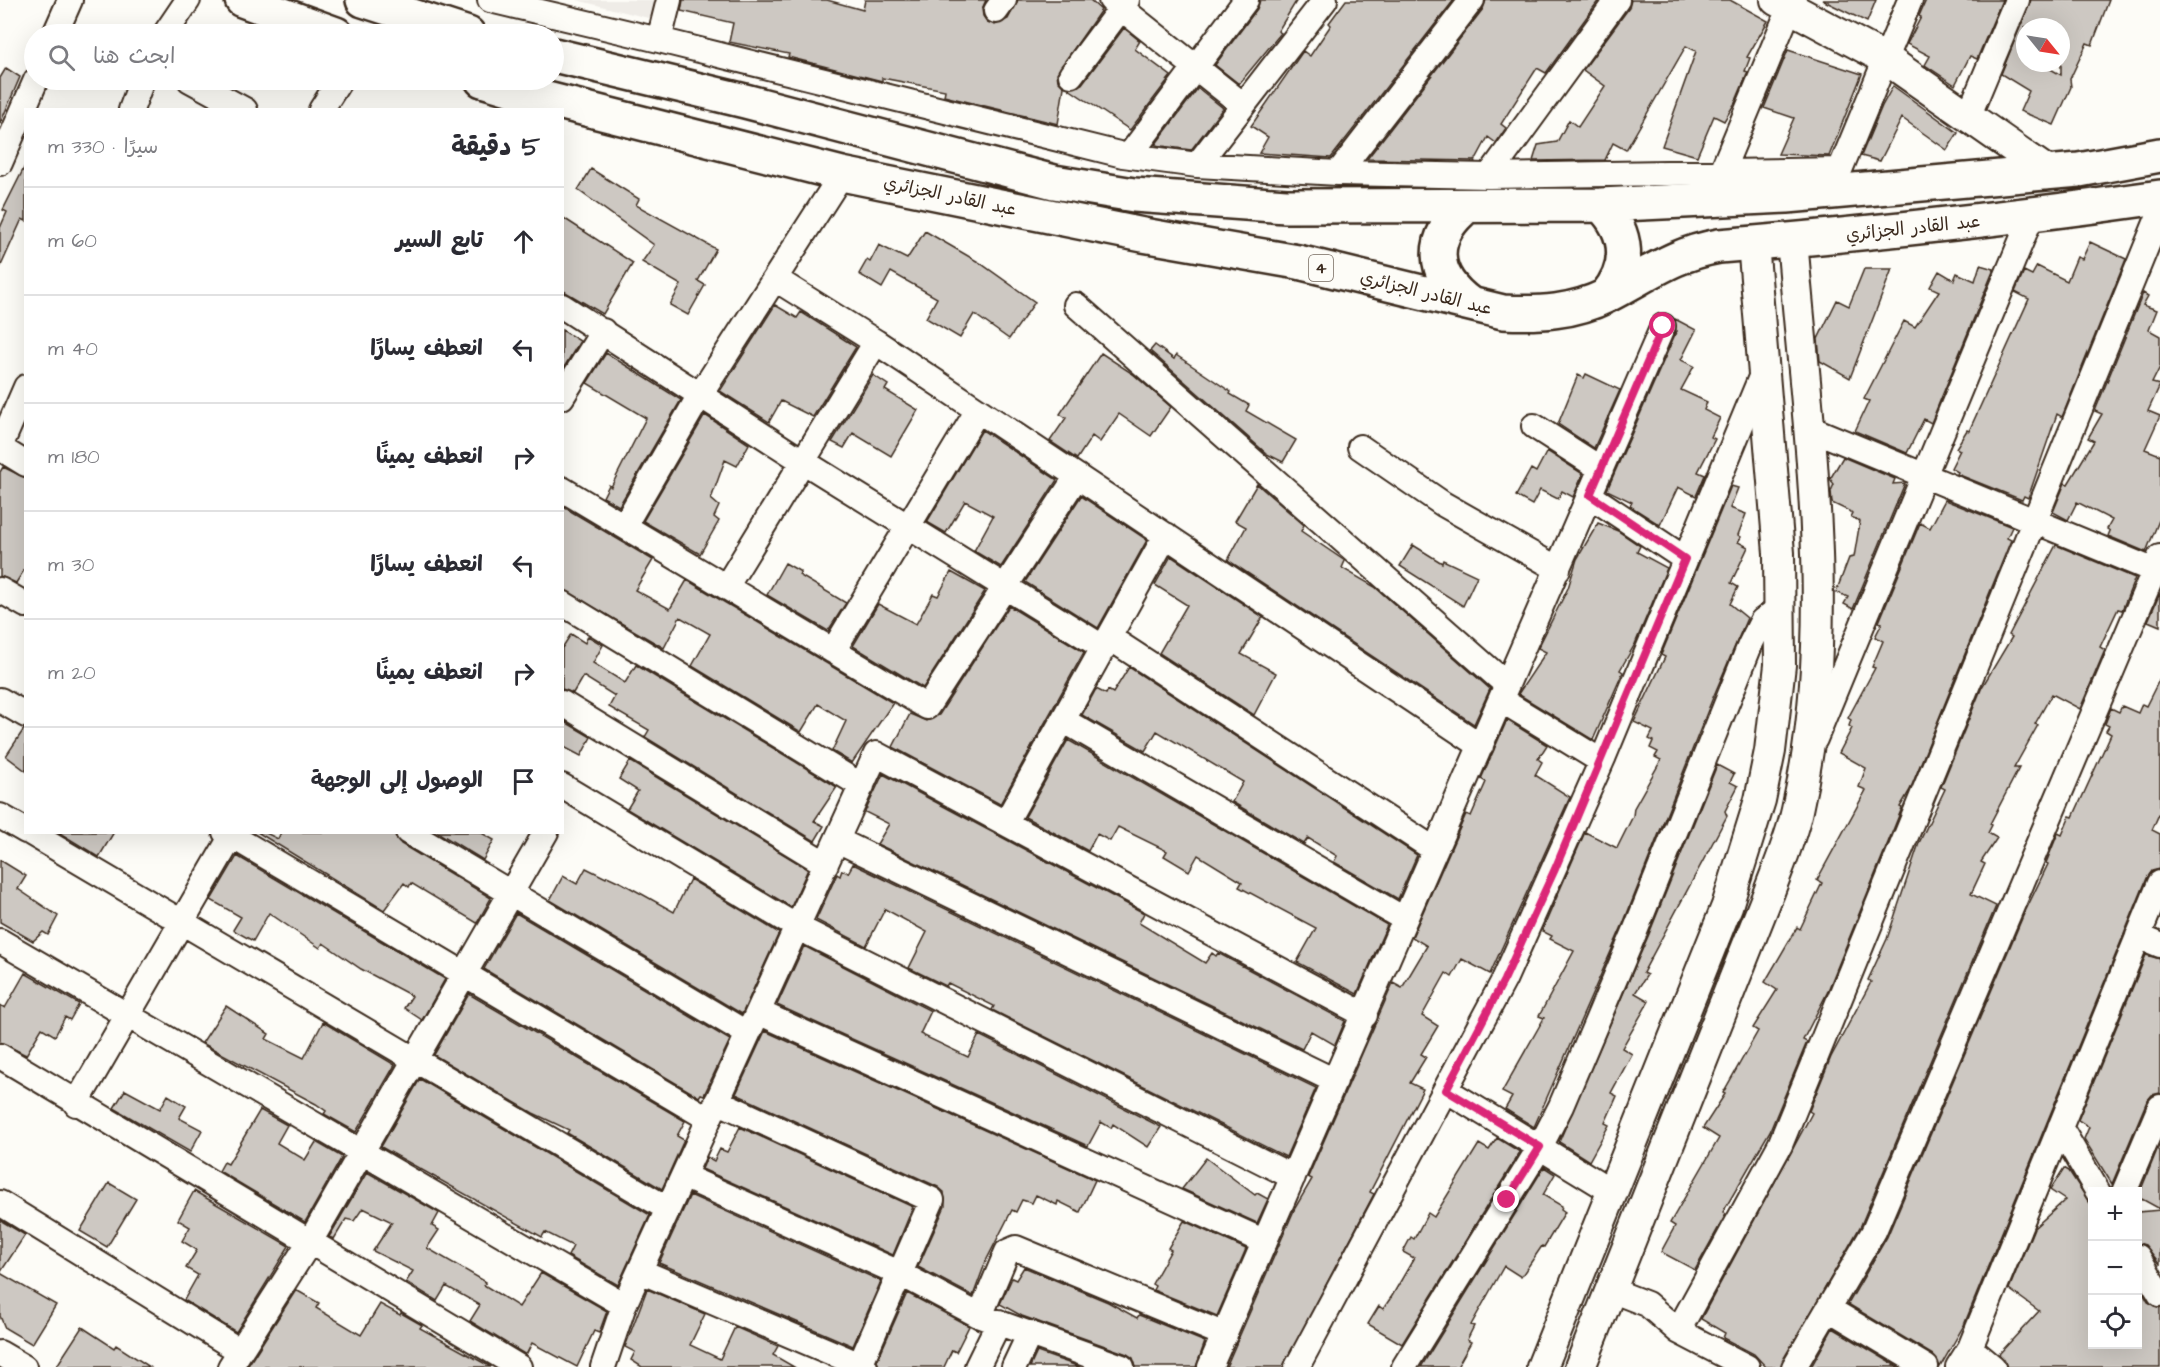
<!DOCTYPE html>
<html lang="ar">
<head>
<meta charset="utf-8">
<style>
	body { margin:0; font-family:"Architects Daughter","Playpen Sans Arabic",sans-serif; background:#f7f7f7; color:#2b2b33; direction:rtl }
	.controls { position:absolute; right:18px; bottom:18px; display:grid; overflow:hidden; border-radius:0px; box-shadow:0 6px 24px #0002 }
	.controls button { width:54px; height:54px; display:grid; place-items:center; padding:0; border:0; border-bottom:2px solid #e1e1e2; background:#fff; color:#2b2b33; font:30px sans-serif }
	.compass { position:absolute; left:2016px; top:18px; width:54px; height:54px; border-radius:50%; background:#fff; box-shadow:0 6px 24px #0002; rotate:120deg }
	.stop { position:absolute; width:18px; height:18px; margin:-14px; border:4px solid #db2777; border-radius:50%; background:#fff }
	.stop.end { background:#db2777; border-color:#fff; box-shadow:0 2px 6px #0008 }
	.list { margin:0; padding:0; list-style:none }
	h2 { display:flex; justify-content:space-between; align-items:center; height:78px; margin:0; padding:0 24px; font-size:26px }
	h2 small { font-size:20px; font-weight:400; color:#7c7c81 }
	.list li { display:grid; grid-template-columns:39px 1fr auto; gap:18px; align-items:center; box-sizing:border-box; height:108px; padding:0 24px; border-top:2px solid #e1e1e2 }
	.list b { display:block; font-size:22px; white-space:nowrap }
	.list em { font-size:20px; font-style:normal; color:#7c7c81 }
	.icon { flex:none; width:33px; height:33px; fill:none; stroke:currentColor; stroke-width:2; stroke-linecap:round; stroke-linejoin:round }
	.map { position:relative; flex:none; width:2160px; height:1367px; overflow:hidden; direction:ltr }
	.search { position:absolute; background:#fff; box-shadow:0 6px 24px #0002; left:24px; top:24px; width:540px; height:66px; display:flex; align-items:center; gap:15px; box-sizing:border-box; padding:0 21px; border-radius:33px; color:#7c7c81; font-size:22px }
	.panel { position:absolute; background:#fff; box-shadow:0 6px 24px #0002; left:24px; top:108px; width:540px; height:726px; border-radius:0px; direction:rtl }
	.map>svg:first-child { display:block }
	.built { fill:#efece7 }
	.building { fill:#cdc8c2; stroke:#3b2a1e; stroke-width:1.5; fill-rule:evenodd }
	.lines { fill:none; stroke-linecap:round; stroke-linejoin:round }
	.minor-casing { stroke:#3b2a1e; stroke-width:28 }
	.tertiary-casing { stroke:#3b2a1e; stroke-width:34 }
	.trunk-casing { stroke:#3b2a1e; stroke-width:38 }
	.minor { stroke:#fdfcf7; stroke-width:24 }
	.tertiary { stroke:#fdfcf7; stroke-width:30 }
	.trunk { stroke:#fdfcf7; stroke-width:33 }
	.route { stroke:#db2777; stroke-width:8 }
	.labels { text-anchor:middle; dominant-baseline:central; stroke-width:4.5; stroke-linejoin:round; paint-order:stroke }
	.shield { fill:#fdfcf7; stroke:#75695f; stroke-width:1.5 }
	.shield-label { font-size:16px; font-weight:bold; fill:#3b2a1e }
	.street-label { font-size:18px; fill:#3b2a1e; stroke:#fdfcf7 }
</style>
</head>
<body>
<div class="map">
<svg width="2160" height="1367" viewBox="0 0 2160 1367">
	<rect width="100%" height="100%" fill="#fdfcf7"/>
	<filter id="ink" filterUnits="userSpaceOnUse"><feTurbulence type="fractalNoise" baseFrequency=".0167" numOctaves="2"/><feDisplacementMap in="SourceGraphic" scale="12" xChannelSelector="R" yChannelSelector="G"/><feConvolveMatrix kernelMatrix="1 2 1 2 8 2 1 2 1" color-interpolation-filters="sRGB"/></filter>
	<g filter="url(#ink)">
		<!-- built -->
		<path class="built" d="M577 0H661L656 20Z"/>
		<!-- building -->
		<path class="building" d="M683 0H827L863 10 865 0H986L982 9 983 16 987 22 995 25 1008 19 1018 0H1090L1101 10 1057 73 1058 81 1064 87 1058 124 944 96 945 90 882 78V81L788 57 789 54 729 42 733 23 681 11Z
			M1260 0H1297L1278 31 1281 33 1239 84 1215 65 1257 9Z
			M1346 0H1454L1331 158 1259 153 1268 137 1251 126 1303 51 1310 56 1331 25 1329 23Z
			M1486 0H1599L1546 73 1537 68 1501 124 1506 128 1496 143 1488 137 1475 161 1367 159 1483 9Z
			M1631 0H1730L1768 21 1747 57 1750 58 1745 71 1748 72 1735 103 1724 121 1714 116 1697 156 1662 146 1696 51 1686 46 1626 150 1613 143 1605 160 1533 161 1538 145 1557 142 1569 120 1578 127 1605 86 1583 70 1629 8Z
			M1822 0H1876L1867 22Z
			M1926 0H2002L1977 59 1970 56 1955 85 1925 65 1930 56 1907 44 1921 17 1919 16Z
			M2031 0H2109L2092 45 2087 43 2070 79 2071 87 2054 125 2020 111 2029 91 2001 74ZM2025 27H2061V75L2040 63H2025Z
			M1124 28 1140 41 1135 49 1171 76 1130 130 1069 89 1082 84Z
			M1788 50 1862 74 1829 156 1778 154 1794 118 1764 108Z
			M6 68 20 77 0 124V78Z
			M1893 86 1958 133 1947 150 1902 118 1880 161 1861 156 1882 106Z
			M1198 88 1223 108 1191 150 1155 145Z
			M26 164V221L22 219 0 268V228L7 212 3 210Z
			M591 169 639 199 636 205 716 249 698 281 705 285 688 315 670 305 681 285 642 262 654 245 578 190Z
			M562 217 633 263 603 314 562 290Z
			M925 231 980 263 1035 302 1009 339 974 314 960 338 926 318 937 298 891 272 882 288 859 274 867 260 870 262 879 245 907 259Z
			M2090 242 2126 259 2062 417 2057 414 2028 498 2024 496 2022 500 1957 474 1958 472 1951 468 1960 450 1956 448 1967 430 1969 431 2029 299 2015 292 2024 271 2032 275 2037 266 2067 281 2077 257 2082 259Z
			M1980 265 1994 269 1931 423 1924 419 1907 453 1855 431 1869 401 1864 399 1904 321 1915 327 1939 291 1930 287 1939 271 1954 280 1957 273 1975 281Z
			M1864 269H1892L1850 378 1820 361 1818 339 1837 300 1849 306Z
			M2143 293 2148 296 2143 305 2157 310 2149 330 2160 336V367L2152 383 2160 385 2148 411 2160 416 2145 449 2160 455V518L2146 552 2108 536 2110 531 2107 529 2112 520 2077 502 2068 520 2053 512 2065 483 2068 484 2094 441 2088 438 2102 414 2095 411Z
			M775 305 797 318 801 312 856 347 813 417 781 401 769 422 720 391Z
			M1675 319 1696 330 1681 360 1694 366 1681 390 1707 402 1704 410 1720 418 1711 437 1715 439 1698 472 1705 475 1696 496 1678 487 1660 525 1630 506 1632 502 1607 490 1676 332Z
			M562 330 580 341 563 369H562Z
			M1155 345 1174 359 1176 355 1231 392 1230 394 1249 405 1246 411 1296 440 1283 462 1267 454 1150 351Z
			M606 353 681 400 619 506 603 497 609 485 611 487 646 418 587 383Z
			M1101 353 1133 374 1171 407 1151 436 1119 414 1100 442 1092 436 1077 459 1050 441 1066 418 1060 414Z
			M1586 374 1620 390 1594 448 1558 424 1578 375 1584 378Z
			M873 375 888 385 885 390 918 410 891 456 853 433 844 448 832 442Z
			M705 415 749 444 737 466 725 460 711 499 719 506 714 517 719 521 700 554 643 521Z
			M982 430 1057 480 1001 567 974 551 993 516 965 501 946 533 927 522Z
			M1547 451 1583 474 1573 497 1562 491 1558 499 1540 490 1532 505 1516 496 1531 469 1536 472Z
			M1843 457 1895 479 1893 484 1905 483 1853 609 1844 604 1848 597 1836 592 1849 558 1854 557 1860 521 1851 517 1853 513 1832 503 1831 491 1834 484 1830 479Z
			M3 467 26 478V567L16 583 0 576V472Z
			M1257 484 1304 525 1301 531 1345 561 1342 568 1375 587 1490 689 1474 724 1228 560 1246 527 1235 521Z
			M1731 486 1738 488 1730 508 1746 514 1738 535 1741 537 1738 542 1748 547 1731 583 1738 587 1730 604 1747 618 1712 700 1623 924 1534 1127 1505 1109 1512 1097 1502 1092 1544 1018 1539 1016 1574 951 1550 939 1552 936 1542 931 1585 832 1617 848 1633 816 1634 808 1661 760 1655 757 1658 752 1650 748 1653 741 1649 739 1653 731 1634 722 1665 657 1661 655Z
			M1081 496 1147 540 1098 628 1025 582Z
			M1945 500 2012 527 2007 538 2011 540 1910 790 1900 807 1902 808 1827 993 1803 1040 1807 1042 1770 1131 1723 1212 1726 1214 1695 1270 1661 1252 1675 1226 1670 1223 1719 1138 1703 1128 1725 1094 1723 1093 1758 1031 1753 1028 1777 990 1765 982 1797 927 1800 929 1822 883 1817 880 1866 790 1859 787 1866 768 1839 753 1852 728 1849 726 1851 720 1848 718 1875 668 1872 667 1883 641 1875 637 1882 623 1879 622 1920 523 1930 528Z
			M562 506 653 560 635 590 670 609 687 580 893 703 852 763 832 751 846 721 818 704 801 732 692 666 710 634 680 617 664 648 562 589Z
			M1598 523 1618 531 1640 546 1637 552 1667 568 1635 644 1620 670 1623 672 1593 740 1518 694 1546 652 1538 648 1568 588 1577 559Z
			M1413 545 1442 563 1443 560 1477 576 1463 606 1400 566Z
			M2056 545 2135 578 2122 610 2118 609 2100 647 2105 650 2080 709 2052 694 2035 724 2038 725 2014 768H2019L1990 824 1992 825 1988 833 1997 838 1981 862 1985 864 1971 894 1996 906 1861 1225 1780 1367H1766L1754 1354 1723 1338 1725 1333 1701 1319 1812 1113 1809 1111 1831 1057 1871 982 1868 980 1887 939 1919 843 1945 789 1941 787 1982 687 2012 637 2009 635Z
			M1171 556 1263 617 1241 654 1276 673 1254 715 1159 653 1187 605 1155 585Z
			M785 563 801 572 799 575 846 603 828 631 767 595Z
			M951 572 985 591 923 688 853 646 878 604 916 624 933 594 938 596Z
			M2160 593V626L2148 621Z
			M1009 606 1084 652 1000 804 893 747 910 714 926 721 939 715Z
			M571 634 585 643 588 636 603 645 593 663 625 683 636 665 837 787 814 821 824 826 815 841 645 737 649 730 609 707 615 696 583 676 573 693 562 689V648Z
			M1129 667 1417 855 1398 899 1334 862 1337 856 1308 838 1304 844 1232 802 1243 782 1157 731 1145 751 1082 715 1096 689 1106 694 1108 690 1113 693Z
			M2160 678V812L2152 830 2160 834V869L2152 871 2147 878 1964 1325 1940 1367 1933 1355 1848 1304 1887 1237 2023 916 2048 864 2046 863 2058 833 2062 835 2070 816 2073 817 2111 734 2106 731 2109 726 2105 724 2111 708 2119 712 2122 706 2138 713 2142 704 2146 706Z
			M562 720 591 737 581 756 562 746Z
			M1507 720 1547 745 1538 759 1542 762 1535 775 1570 797 1490 974 1462 959 1452 977 1446 973 1422 1016 1438 1026 1421 1054 1426 1057 1410 1083 1423 1089 1370 1192 1374 1194 1283 1367H1226L1295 1208 1312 1179 1308 1177 1393 983 1402 988 1427 946 1412 937 1466 814 1471 816 1486 782 1481 779Z
			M24 729H26V771L6 756Z
			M1068 740 1387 925 1357 994 1297 962 1316 928 1239 887 1242 882 1198 855 1189 871 1164 856 1167 851 1118 827 1110 841 1097 834 1088 851 1025 817Z
			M630 761 808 869 791 907 627 809 638 791 619 779Z
			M1717 765 1734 774 1730 782 1738 786 1725 811 1727 816 1643 973 1647 975 1635 993 1649 1001 1622 1048 1632 1054 1611 1093 1617 1096 1605 1123 1609 1125 1589 1161 1559 1142 1649 934Z
			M883 774 1144 913 1139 923 1205 963 1212 953 1216 956 1218 953 1345 1021 1335 1045 1311 1031 1302 1049 877 844 889 824 865 812Z
			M58 832H114L99 857Z
			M257 832H264L278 839 281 832H394L401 844 491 898 477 923 411 883 409 887 404 883 384 910Z
			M437 832H480L494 840 483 860Z
			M237 856 445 979 422 1020 404 1008 412 996 361 969 323 943 320 948 269 913 253 941 233 930 241 917 211 900Z
			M0 860 26 876 18 889 58 916 48 935 43 932 33 941 0 922Z
			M853 864 1316 1088 1286 1157 992 1010 994 1006 948 983 946 986 909 968 927 932 885 909 866 946 816 920 837 874 840 876 842 870 848 873Z
			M586 868 606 878 607 876 622 883 674 912 690 879 779 933 742 1014 550 900 563 876 577 884Z
			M516 913 730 1040 704 1095 701 1094 699 1097 484 969Z
			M804 946 931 1011 920 1034 968 1057 979 1035 1161 1127 1148 1147 1113 1124 1111 1128 1101 1122 1088 1146 777 1005Z
			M2146 955 2160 959V1093L2152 1095 2147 1101 2112 1184 2084 1139 2089 1127 2078 1120Z
			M25 973 79 1004 70 1020 65 1017 55 1036 42 1028 26 1055 0 1042V1005L5 1008Z
			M469 994 685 1121 677 1136 684 1140 662 1189 567 1133 569 1130 533 1113 434 1055Z
			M226 1006 269 1034 266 1039 304 1058 323 1022 395 1065 356 1132 324 1114 326 1111 316 1104 202 1043Z
			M765 1031 1095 1180 1080 1212 1058 1201 1057 1205 1036 1195 1032 1203 1022 1200 1016 1212 1012 1210 986 1261 973 1296 918 1267 945 1206 944 1192 938 1187 736 1094Z
			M420 1079 650 1215 618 1285 568 1256 573 1246 545 1232 542 1237 381 1147Z
			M125 1090 160 1109 168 1095 186 1106 179 1118 202 1130 190 1152 114 1108Z
			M260 1110 287 1125 277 1143 305 1160 316 1142 342 1157 305 1222 219 1171 224 1162 228 1164Z
			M740 1127 913 1207 893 1255 702 1169 707 1157 714 1161 720 1149 727 1152Z
			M1497 1138 1520 1152 1402 1344 1368 1324 1379 1306 1383 1309 1392 1296 1414 1258 1403 1252 1411 1237 1414 1239 1428 1213 1434 1217 1479 1144 1489 1150Z
			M2159 1145 2160 1146V1209L2138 1197Z
			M1206 1158 1255 1195 1257 1193 1268 1199 1257 1223 1182 1189Z
			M1544 1167 1555 1174 1543 1195 1562 1206 1561 1209 1565 1212 1544 1247 1542 1246 1521 1277 1504 1266 1471 1325 1474 1326 1467 1340 1471 1342 1457 1367H1421Z
			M2064 1168 2069 1171 2092 1206V1344H2138V1284L2148 1302 2160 1308V1367H2007L1999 1354 2039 1311 2009 1289 2034 1228 2065 1200 2050 1190Z
			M367 1172 439 1213 432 1226 439 1230 427 1248 486 1282 484 1285 519 1307 541 1273 607 1311 599 1333 594 1331 577 1367 532 1343 526 1355 470 1321 480 1305 446 1286 437 1301 406 1282 413 1271 373 1251 392 1222 363 1208 354 1221 346 1219 334 1239 329 1237Z
			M109 1183 136 1199 107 1247 80 1231Z
			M194 1191 289 1246 236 1332 184 1300 198 1275 186 1268 197 1250 182 1241 190 1227 178 1220Z
			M690 1195 881 1281 853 1346 659 1263Z
			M2160 1210V1264L2145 1245 2138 1243V1212Z
			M0 1220 25 1235 0 1273 56 1305 32 1344 5 1328 0 1316Z
			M1184 1221 1246 1249 1217 1316 1153 1290 1155 1286 1152 1284 1171 1250 1168 1248Z
			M1024 1267 1108 1302 1137 1318 1139 1315 1205 1342 1196 1367H1136L1133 1358 1127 1354 1022 1316 1000 1304 1012 1278 1016 1280Z
			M647 1289 705 1314 690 1345 720 1359 735 1327 778 1346 773 1355 794 1367H642L631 1360 635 1352 625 1347Z
			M296 1290 319 1303 316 1308 361 1335 380 1304 400 1315 401 1313 422 1325 420 1328 491 1367H247Z
			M907 1293 969 1326 956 1352 952 1350 944 1367H879L877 1361Z
			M82 1327 114 1348 116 1345 150 1367H56Z
			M1833 1328 1898 1367H1811Z
			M1037 1352 1080 1367H1030Z"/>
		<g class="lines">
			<!-- minor casing -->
			<g class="minor-casing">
				<path id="minor" d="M490 0 659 40 669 0
					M1111 0 1243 105
					M996 11 1004 0
					M55 34 70 0
					M165 34 188 0
					M659 40 1123 155 1197 165 1325 0
					M1071 75 1127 0
					M190 80 245 110
					M131 110 142 80
					M321 110 340 80
					M1968 117 2017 0
					M1129 156 1246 0
					M0 163 36 80
					M1197 165 1338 173 1489 176 1840 170 1910 0
					M1722 171 1793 0
					M1338 173 1472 0
					M1489 176 1617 0
					M777 280 876 342 1481 746
					M1076 305 1507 685
					M562 306 804 462 1104 648
					M562 397 603 331
					M1534 426 1601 469
					M1807 427 2160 573
					M0 447 26 387
					M1360 447 1443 504 1558 569
					M0 448 26 464
					M562 489 927 707 1077 476
					M1589 495 1685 559
					M624 526 700 395 842 174
					M726 587 876 342
					M0 590 26 605
					M562 603 862 786
					M1110 638 1435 850
					M833 651 978 410
					M0 700 26 715
					M1501 700 1601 761
					M562 703 826 864
					M1063 720 1404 919
					M1815 739 2032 215
					M562 786 797 927 1293 1177
					M0 816 26 831
					M1006 822 1166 535
					M29 832 668 1209
					M225 832 709 1119
					M408 832 748 1034
					M837 840 1335 1081
					M2138 936 2160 945
					M0 941 624 1305
					M758 1012 1265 1242
					M0 1056 519 1367
					M1446 1090 1613 1192
					M717 1101 932 1200 859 1367
					M76 1104 234 832
					M2060 1127 2098 1192
					M683 1176 899 1273 980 1316 1122 1367
					M2124 1192 2160 1107
					M0 1203 240 1351
					M2138 1257 2160 1294
					M640 1271 865 1367
					M1611 1290 1647 1304 1678 1331 1747 1367
					M1829 1309 1926 1367
					M980 1316 1007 1252 1016 1248 1225 1335
					M1678 1331 1780 1145 2160 213
					M1970 1348 1993 1367
					M0 1353 24 1367
					M230 1367 311 1240 546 832
					M603 1367 624 1305 876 754 1365 1015
					M977 1367 999 1322
					M1014 1367 1030 1333
					M1210 1367 1663 326
					M1297 1367 1504 980 1604 756 1763 372
					M1404 1367 1540 1147 1561 1106 1636 929 1750 645 1762 621 1781 607
					M1794 1367 1874 1231 2160 557
					M1958 1367 1970 1348 2160 883"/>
			</g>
			<!-- tertiary casing -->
			<g class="tertiary-casing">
				<path id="tertiary" d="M1776 0 1886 59 2048 172
					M1542 1367 1727 906 1760 800 1770 751 1780 665 1779 553 1753 243
					M1580 1367 1769 892C1779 865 1791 838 1797 810 1839 625 1807 426 1792 239"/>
			</g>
			<!-- trunk casing -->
			<g class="trunk-casing">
				<path id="trunk" d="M242 0 336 34
					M363 0 468 34
					M554 55 745 101 1054 182 1134 195 1286 206 1601 205 1787 196 2079 170 2160 155
					M482 80 539 97 842 174 1143 235 1298 262 1503 312C1539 314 1574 312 1606 296 1646 276 1673 254 1719 246 1866 234 2013 218 2160 197
					M1601 205C1629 233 1631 266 1606 296
					M1467 206C1429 237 1430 274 1469 303"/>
			</g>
			<!-- minor -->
			<use href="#minor" class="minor"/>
			<!-- tertiary -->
			<use href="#tertiary" class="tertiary"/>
			<!-- trunk -->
			<use href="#trunk" class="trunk"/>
		</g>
	</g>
	<g class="lines" filter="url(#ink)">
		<!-- route -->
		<path class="route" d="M1507 1200 1540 1147 1446 1090 1504 980 1555 869 1685 559 1590 495 1663 326"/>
	</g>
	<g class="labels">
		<!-- shield labels -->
		<rect class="shield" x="1309" y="255" width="24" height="26" rx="4.5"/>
		<g class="shield-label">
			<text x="1321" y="268">4</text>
		</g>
		<!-- street labels -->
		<g class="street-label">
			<text transform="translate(950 196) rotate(12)">عبد القادر الجزائري</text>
			<text transform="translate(1913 228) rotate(-6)">عبد القادر الجزائري</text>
			<text transform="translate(1426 293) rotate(14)">عبد القادر الجزائري</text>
		</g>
	</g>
</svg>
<div class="controls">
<button>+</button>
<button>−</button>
<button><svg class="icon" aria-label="locate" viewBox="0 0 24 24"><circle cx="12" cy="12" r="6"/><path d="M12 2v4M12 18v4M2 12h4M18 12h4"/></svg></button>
</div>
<svg class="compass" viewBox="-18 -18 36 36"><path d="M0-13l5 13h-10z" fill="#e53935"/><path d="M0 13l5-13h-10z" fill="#7c7c81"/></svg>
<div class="stop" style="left:1663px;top:326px"></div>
<div class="stop end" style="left:1507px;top:1200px"></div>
<div class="search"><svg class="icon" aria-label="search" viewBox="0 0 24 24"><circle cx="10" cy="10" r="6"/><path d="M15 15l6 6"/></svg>ابحث هنا</div>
<section class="panel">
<h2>5 دقيقة<small>سيرًا · 330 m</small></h2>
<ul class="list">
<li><svg class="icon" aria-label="ahead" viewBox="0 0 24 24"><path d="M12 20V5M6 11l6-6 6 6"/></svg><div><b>تابع السير</b></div><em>60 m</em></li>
<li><svg class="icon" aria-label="left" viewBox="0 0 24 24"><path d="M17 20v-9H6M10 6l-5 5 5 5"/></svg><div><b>انعطف يسارًا</b></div><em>40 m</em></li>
<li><svg class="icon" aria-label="right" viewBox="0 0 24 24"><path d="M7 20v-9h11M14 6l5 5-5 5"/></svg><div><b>انعطف يمينًا</b></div><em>180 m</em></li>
<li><svg class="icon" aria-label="left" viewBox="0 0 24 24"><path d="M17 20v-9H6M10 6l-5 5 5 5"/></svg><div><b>انعطف يسارًا</b></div><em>30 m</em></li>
<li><svg class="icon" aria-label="right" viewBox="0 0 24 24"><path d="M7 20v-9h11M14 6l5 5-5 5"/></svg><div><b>انعطف يمينًا</b></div><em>20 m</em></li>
<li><svg class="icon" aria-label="arrive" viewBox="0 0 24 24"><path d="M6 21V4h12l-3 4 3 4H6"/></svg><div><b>الوصول إلى الوجهة</b></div></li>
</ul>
</section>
</div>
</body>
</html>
